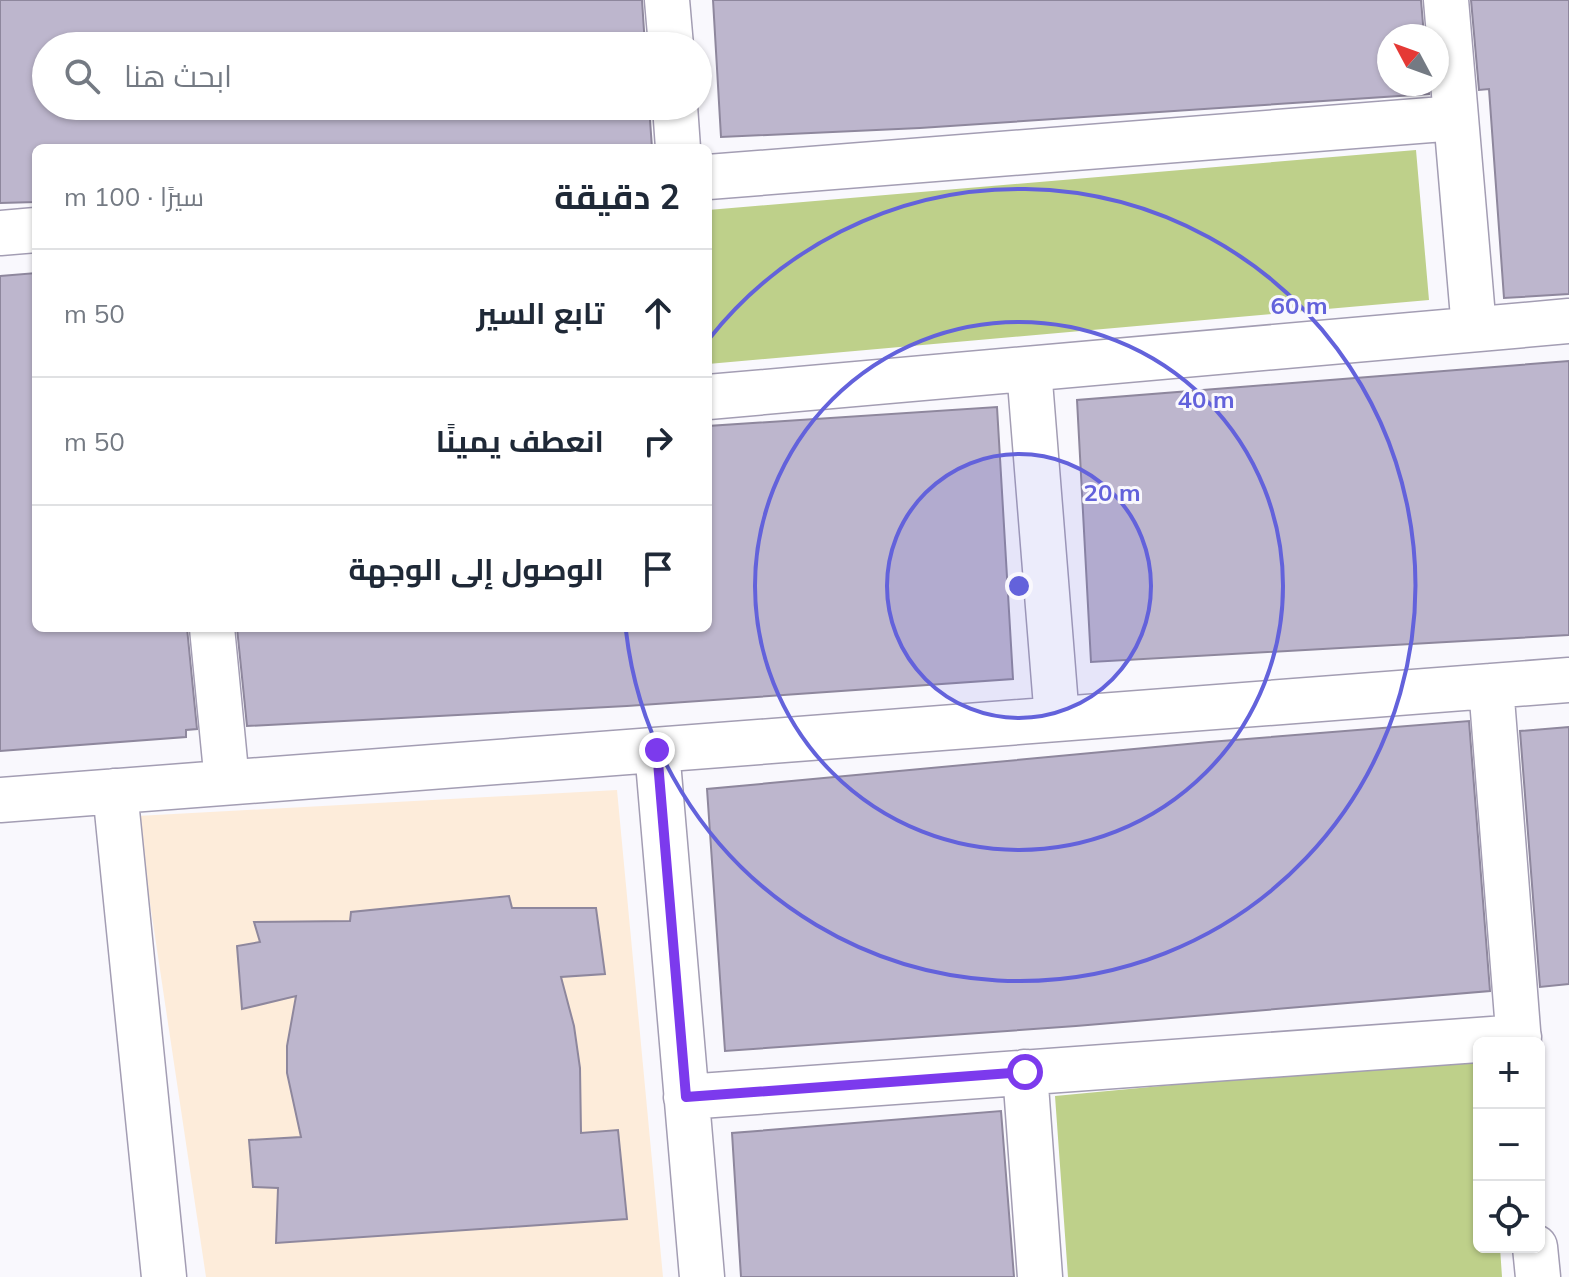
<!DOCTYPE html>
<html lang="ar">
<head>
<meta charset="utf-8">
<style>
	body { margin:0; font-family:Mulish,Cairo,sans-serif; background:#f2f2f3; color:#1f2937; direction:rtl }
	.controls { position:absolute; right:24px; bottom:24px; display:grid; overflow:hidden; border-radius:12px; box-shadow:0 2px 6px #0004 }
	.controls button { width:72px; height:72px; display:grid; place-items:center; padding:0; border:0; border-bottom:2px solid #e0e1e3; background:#fff; color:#1f2937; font:40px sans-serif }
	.compass { position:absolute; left:1377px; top:24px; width:72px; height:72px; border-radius:50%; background:#fff; box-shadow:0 2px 6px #0004; rotate:311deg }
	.stop { position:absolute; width:24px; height:24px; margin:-18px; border:6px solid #7c3aed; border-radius:50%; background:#fff }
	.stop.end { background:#7c3aed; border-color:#fff; box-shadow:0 2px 8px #0008 }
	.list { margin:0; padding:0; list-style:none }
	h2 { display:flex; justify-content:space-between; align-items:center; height:104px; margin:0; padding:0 32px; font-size:34px }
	h2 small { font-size:26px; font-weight:400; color:#747a83 }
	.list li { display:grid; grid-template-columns:52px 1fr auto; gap:24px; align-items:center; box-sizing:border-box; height:128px; padding:0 32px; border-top:2px solid #e0e1e3 }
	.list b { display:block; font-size:30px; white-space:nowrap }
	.list em { font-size:26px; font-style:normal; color:#747a83 }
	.icon { flex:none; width:44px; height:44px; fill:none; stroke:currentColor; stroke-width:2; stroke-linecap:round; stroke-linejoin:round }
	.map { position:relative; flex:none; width:1569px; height:1277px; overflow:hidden; direction:ltr }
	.search { position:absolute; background:#fff; box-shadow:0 2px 6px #0004; left:32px; top:32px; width:680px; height:88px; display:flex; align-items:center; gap:20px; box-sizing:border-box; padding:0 28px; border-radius:44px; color:#747a83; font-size:30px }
	.panel { position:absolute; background:#fff; box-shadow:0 2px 6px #0004; left:32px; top:144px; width:680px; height:488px; border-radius:12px; direction:rtl }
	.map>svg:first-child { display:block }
	.education { fill:#fdecda }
	.green { fill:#bed08a }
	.building { fill:#bdb6cd; stroke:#8e879d; stroke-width:2 }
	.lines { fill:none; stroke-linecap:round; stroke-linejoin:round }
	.street-casing { stroke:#a39db3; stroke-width:47 }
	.street { stroke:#fff; stroke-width:44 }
	.route { stroke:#7c3aed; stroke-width:10 }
	.ring { fill:none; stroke:#6362db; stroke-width:4 }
	.centre { fill:#6362db; stroke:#f9f8fd; stroke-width:4 }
	.ring-label { font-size:24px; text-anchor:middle; font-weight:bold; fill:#6362db; stroke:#f9f8fd; stroke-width:6; stroke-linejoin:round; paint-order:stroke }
</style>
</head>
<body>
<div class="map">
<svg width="1569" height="1277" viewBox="0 0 1569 1277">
	<rect width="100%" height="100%" fill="#f9f8fd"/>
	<!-- education -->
	<path class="education" d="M617 790 663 1277H206L137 816Z"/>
	<!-- green -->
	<path class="green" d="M1416 150 1429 300 708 364V210Z
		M1479 1056V1247H1500L1502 1277H1068L1055 1096Z"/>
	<!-- building -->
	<path class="building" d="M0 0H642L645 46H46V106H649L652 148H36V202L0 203Z
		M713 0H1421L1424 36H1389V84H1428L1429 94 920 128 721 137Z
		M1471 0H1569V294L1504 298 1489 89 1479 90Z
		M36 273V628H187L197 729 186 730V737L0 751V276Z
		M1569 361V635L1091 662 1077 400Z
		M997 407 1013 679 627 706 247 726 237 628H708V426Z
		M1469 721 1490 991 1076 1026 725 1051 707 789 1209 742Z
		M1569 727V984L1540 987 1520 731Z
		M509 896 512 908H596L605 974 561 977 574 1026 580 1068 581 1133 618 1130 627 1219 276 1243 278 1188 253 1187 249 1140 301 1137 287 1073V1046L296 996 242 1009 237 946 260 942 254 922 350 921 351 912Z
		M1001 1111 1014 1277H741L732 1133Z"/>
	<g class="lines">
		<!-- street casing -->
		<g class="street-casing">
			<path id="street" d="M667 0 671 46
				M1446 0 1474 329
				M675 106 678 148
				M708 177 1456 118
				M0 233 36 230
				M1029 369 1057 719
				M708 397 1569 321
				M212 628 227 782
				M1491 686 1519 1043
				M657 750 702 1277
				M115 791 164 1277
				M0 800 1569 680
				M1025 1072 1040 1277
				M686 1097 1519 1037
				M1535 1247 1538 1277"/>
		</g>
		<!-- street -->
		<use href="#street" class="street"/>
	</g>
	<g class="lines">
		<!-- route -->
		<path class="route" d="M657 750 686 1097 1025 1072"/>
	</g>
	<!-- distance rings -->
	<circle cx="1019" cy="586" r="132" fill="#6362db" fill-opacity=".12"/>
	<g class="ring">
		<circle cx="1019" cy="586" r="132"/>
		<circle cx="1019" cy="586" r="264"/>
		<path d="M709 339A396 396 0 1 1 626 631"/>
	</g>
	<circle cx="1019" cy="586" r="12" class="centre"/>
	<g class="ring-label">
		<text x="1299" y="314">60 m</text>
		<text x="1206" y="408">40 m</text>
		<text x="1112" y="501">20 m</text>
	</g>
</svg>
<div class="controls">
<button>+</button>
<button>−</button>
<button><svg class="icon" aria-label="locate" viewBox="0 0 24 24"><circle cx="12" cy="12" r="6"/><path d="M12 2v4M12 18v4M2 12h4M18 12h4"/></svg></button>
</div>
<svg class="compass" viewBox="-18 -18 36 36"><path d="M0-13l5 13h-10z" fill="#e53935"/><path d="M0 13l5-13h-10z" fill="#747a83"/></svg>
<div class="stop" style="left:1025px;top:1072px"></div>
<div class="stop end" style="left:657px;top:750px"></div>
<div class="search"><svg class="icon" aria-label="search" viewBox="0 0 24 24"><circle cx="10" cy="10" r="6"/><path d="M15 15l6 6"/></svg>ابحث هنا</div>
<section class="panel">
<h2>2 دقيقة<small>سيرًا · 100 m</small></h2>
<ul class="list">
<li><svg class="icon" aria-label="ahead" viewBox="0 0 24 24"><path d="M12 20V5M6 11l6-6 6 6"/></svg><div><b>تابع السير</b></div><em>50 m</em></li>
<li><svg class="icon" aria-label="right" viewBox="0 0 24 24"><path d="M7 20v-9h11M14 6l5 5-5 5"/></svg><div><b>انعطف يمينًا</b></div><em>50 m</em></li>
<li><svg class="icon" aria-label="arrive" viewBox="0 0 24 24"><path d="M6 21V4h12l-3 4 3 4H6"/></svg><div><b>الوصول إلى الوجهة</b></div></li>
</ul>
</section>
</div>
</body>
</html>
